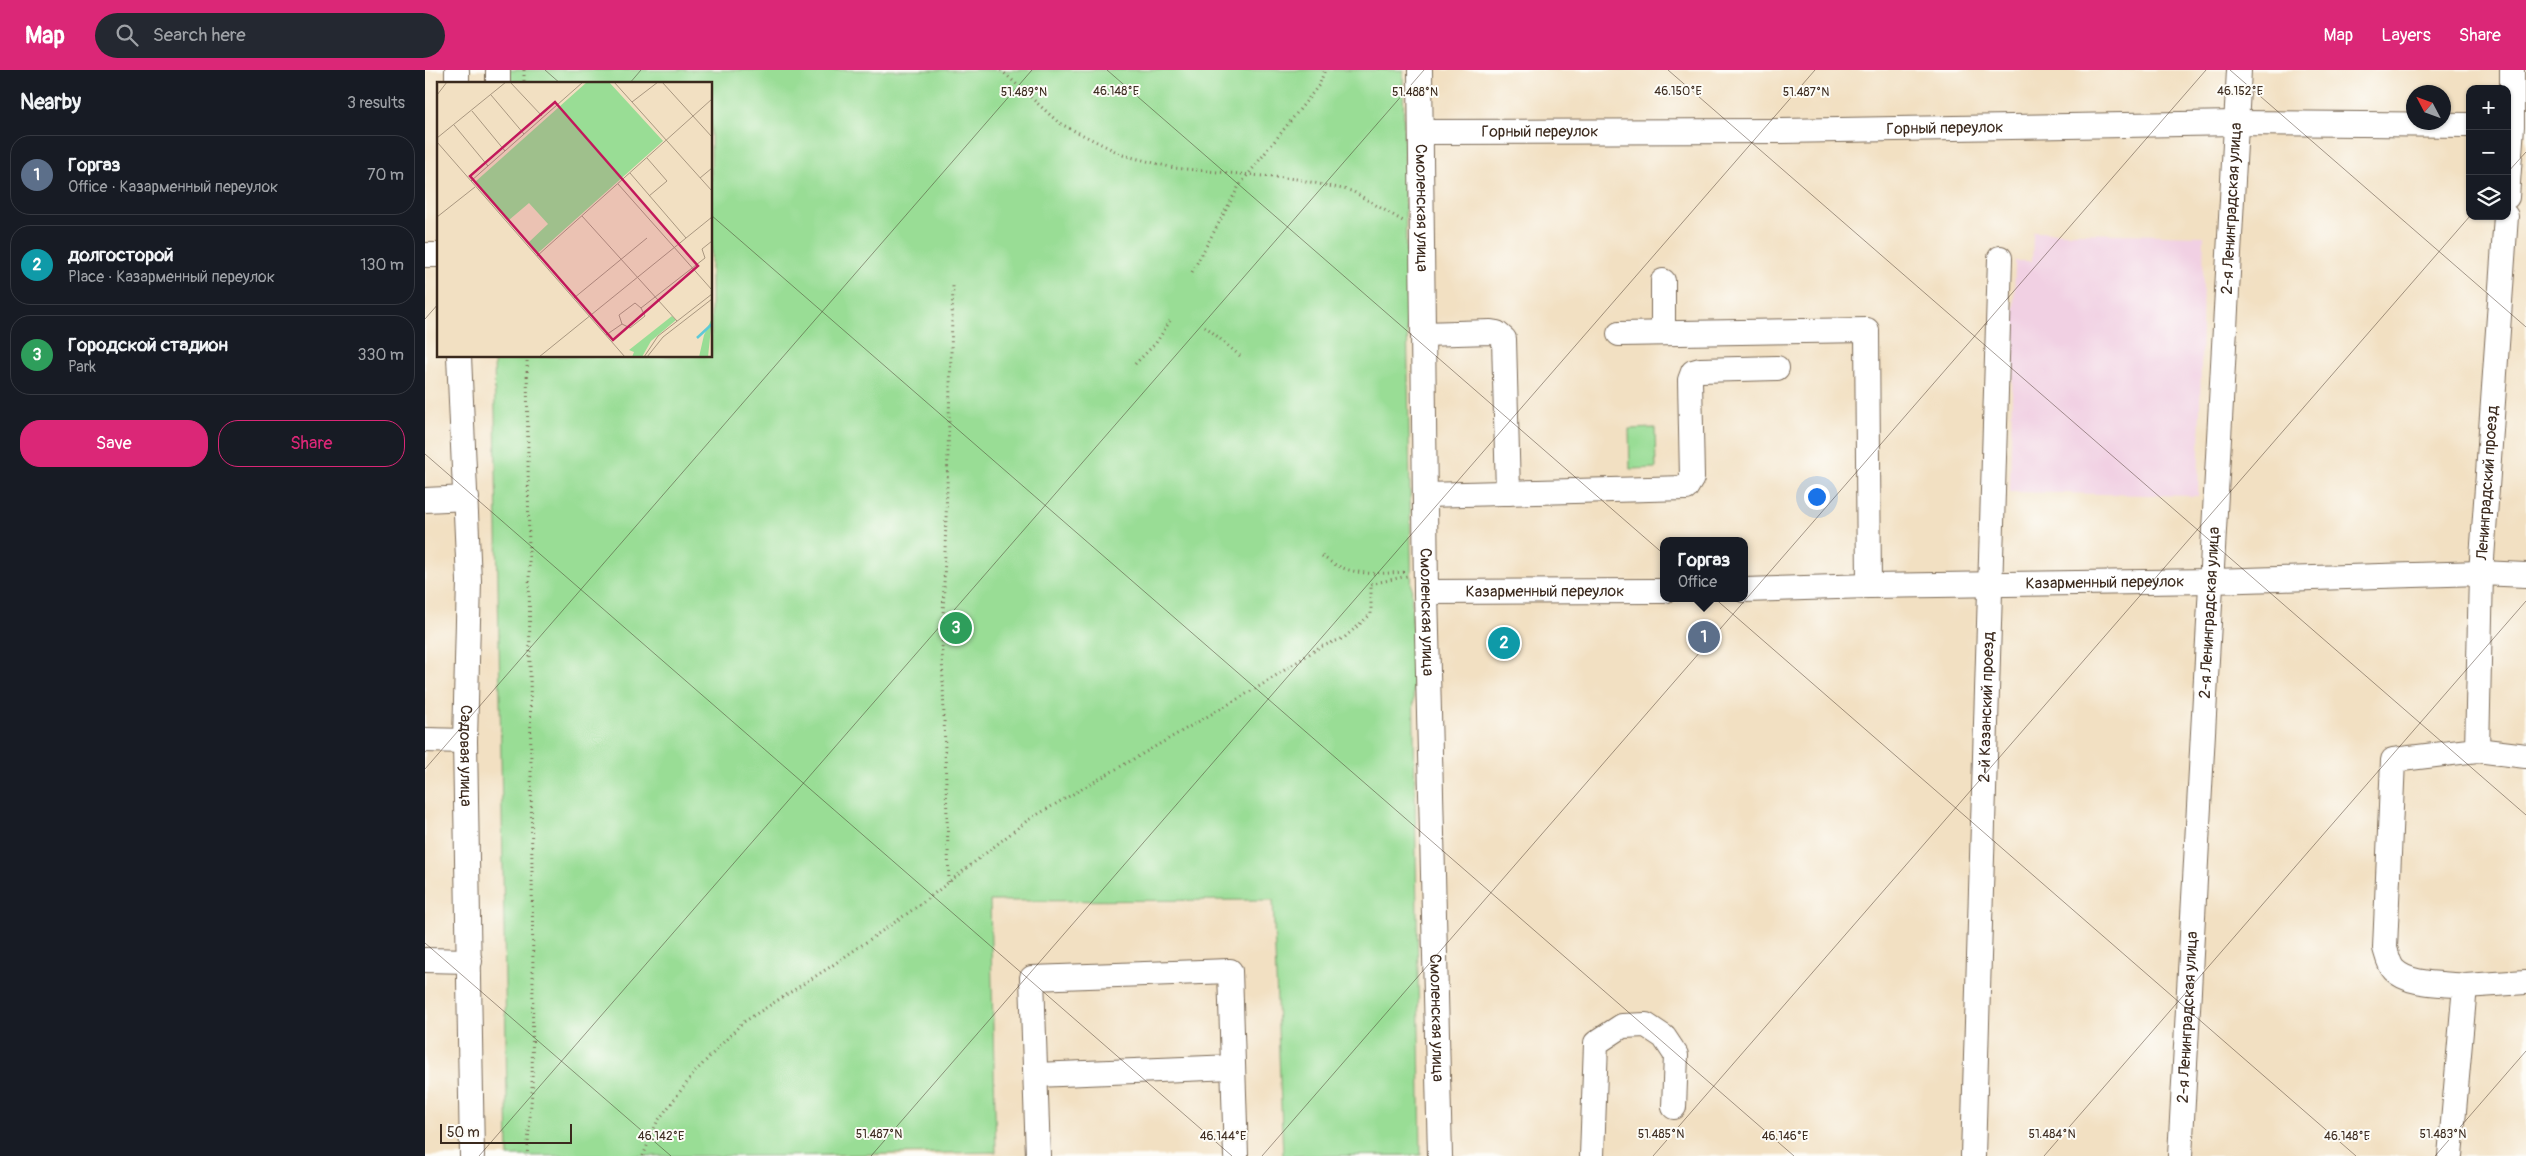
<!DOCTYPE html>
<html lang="en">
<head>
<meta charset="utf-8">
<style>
	body { margin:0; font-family:Pangolin,sans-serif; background:#242831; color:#f1f3f6 }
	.controls { position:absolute; right:15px; top:15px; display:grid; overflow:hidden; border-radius:10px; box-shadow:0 1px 4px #0004 }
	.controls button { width:45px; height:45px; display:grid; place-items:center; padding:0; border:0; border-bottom:1px solid #363941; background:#171b24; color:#f1f3f6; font:25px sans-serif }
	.compass { position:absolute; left:1981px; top:15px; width:45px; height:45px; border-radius:50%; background:#171b24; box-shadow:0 1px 4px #0004; rotate:311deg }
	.scale { position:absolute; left:15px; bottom:12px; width:132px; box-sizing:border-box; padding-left:5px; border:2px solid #3b2a1e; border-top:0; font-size:14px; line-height:18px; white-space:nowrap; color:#3b2a1e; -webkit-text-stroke:4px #fdfcf7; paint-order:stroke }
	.you { position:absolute; left:1391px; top:426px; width:18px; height:18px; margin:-12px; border:4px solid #fff; border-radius:50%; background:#1a73e8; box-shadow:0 0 0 8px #1a73e833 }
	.badge { display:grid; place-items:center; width:32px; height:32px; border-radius:50%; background:#db2777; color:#fff; font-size:16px; font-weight:700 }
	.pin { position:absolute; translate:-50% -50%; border:2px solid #fff; box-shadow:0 1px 5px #0006 }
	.popup { position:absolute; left:1235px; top:467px; width:88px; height:65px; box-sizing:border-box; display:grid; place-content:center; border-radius:10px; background:#171b24; filter:drop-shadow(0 1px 4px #0005); font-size:16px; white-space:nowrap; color:#9ea1a6 }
	.popup b { font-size:19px; color:#f1f3f6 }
	.popup::after { content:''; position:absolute; left:50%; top:100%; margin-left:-10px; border:10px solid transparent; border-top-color:#171b24 }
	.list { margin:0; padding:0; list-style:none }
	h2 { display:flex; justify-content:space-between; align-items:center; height:65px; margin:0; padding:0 20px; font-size:21px }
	h2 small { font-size:16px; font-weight:400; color:#9ea1a6 }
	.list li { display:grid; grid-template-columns:32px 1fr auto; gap:15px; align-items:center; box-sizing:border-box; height:80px; margin:0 10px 10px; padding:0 10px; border:1px solid #363941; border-radius:20px }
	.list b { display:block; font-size:19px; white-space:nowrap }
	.list p { margin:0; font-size:16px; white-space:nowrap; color:#9ea1a6 }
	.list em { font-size:16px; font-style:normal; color:#9ea1a6 }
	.actions { display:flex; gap:10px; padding:15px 20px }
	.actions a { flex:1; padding:11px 0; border:1px solid #db2777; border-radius:20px; text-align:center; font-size:18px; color:#db2777 }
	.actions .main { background:#db2777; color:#fff }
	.icon { flex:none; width:28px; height:28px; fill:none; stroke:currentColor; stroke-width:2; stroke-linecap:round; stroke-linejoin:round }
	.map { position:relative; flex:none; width:2101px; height:1086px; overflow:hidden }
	header { display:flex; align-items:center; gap:30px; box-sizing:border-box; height:70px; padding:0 25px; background:#db2777; color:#fff }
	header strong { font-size:24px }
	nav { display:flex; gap:28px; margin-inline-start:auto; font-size:18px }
	.search { width:350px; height:45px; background:#242831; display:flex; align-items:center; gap:12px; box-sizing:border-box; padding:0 18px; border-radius:28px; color:#9ea1a6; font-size:19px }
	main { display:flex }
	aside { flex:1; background:#171b24 }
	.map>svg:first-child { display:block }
	.built { fill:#f1d0e3 }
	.green { fill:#99dd95; stroke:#6a845a }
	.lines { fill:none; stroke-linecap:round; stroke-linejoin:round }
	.minor-casing { stroke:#7b6a57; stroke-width:26 }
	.path { stroke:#7b6a57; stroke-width:3; stroke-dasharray:1 4; stroke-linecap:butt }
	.minor { stroke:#fff; stroke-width:24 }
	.ticks { fill:none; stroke:#3b2a1e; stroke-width:1; stroke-opacity:0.45 }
	.labels { text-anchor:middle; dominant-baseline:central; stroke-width:4; stroke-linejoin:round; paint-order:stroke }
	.street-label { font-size:16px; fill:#3b2a1e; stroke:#fdfcf7 }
	.inset-river { fill:none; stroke:#5ec9d7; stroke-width:2.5 }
	.inset-road { fill:none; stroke:#a99780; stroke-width:1 }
	.view { fill:#c2185b; fill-opacity:0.15; stroke:#c2185b; stroke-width:2.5 }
	.inset-edge { fill:none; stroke:#3b2a1e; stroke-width:2.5 }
	.ticks-label { font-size:12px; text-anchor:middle; fill:#3b2a1e; stroke:#fdfcf7; stroke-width:4; stroke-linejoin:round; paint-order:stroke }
</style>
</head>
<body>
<header>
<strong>Map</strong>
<div class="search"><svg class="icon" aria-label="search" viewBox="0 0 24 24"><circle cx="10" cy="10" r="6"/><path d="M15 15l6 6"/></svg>Search here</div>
<nav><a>Map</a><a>Layers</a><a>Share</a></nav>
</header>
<main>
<aside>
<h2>Nearby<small>3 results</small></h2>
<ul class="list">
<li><span class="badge" style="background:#5c6f8a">1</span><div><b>Горгаз</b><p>Office · Казарменный переулок</p></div><em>70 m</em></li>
<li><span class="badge" style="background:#0f9aa8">2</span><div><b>долгосторой</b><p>Place · Казарменный переулок</p></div><em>130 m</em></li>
<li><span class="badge" style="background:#2e9e5b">3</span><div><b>Городской стадион</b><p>Park</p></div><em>330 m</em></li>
</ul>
<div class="actions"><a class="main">Save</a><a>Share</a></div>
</aside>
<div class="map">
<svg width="2101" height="1086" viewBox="0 0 2101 1086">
	<rect width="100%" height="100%" fill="#fdfcf7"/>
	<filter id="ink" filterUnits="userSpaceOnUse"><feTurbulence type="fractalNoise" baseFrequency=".02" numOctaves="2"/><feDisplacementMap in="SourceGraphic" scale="10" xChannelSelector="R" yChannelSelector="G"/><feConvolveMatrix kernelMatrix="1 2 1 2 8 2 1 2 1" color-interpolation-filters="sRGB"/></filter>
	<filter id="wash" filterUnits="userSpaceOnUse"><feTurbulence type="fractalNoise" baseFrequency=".0096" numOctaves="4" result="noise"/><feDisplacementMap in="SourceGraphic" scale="20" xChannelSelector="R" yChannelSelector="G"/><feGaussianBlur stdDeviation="1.12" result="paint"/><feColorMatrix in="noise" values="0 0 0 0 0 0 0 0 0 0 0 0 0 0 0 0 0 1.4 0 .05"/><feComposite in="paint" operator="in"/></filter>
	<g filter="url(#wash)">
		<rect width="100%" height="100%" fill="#f2e0c2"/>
		<!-- built -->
		<path class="built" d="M1608 162 1779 166 1773 426 1585 422 1590 191H1607Z"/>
		<!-- green -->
		<path class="green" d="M64 0H978L996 1085 858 1086 848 830 565 831 571 1082 354 1086H83L69 286H286V14H65Z
			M1230 358 1231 398 1205 399 1204 359Z"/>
	</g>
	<g filter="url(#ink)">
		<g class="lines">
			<!-- minor casing -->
			<g class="minor-casing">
				<g id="minor">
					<path d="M73 0V14"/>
					<path id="s1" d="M995 0 1001 522 1015 1086"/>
					<path d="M32 14V0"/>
					<path id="s2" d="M996 62 1356 61 1812 53 2045 55"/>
					<path d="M2082 127 2087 56V0"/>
					<path d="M0 185H14"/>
					<path d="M1238 211V263"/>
					<path d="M998 264 1066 262 1072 263 1079 269 1083 423"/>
					<path d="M1194 264 1442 260 1444 516"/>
					<path id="s3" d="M34 286 44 511 40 671 47 1086"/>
					<path d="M1000 425 1261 418 1267 408 1265 310 1268 302 1275 300 1352 298"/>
					<path d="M0 430 42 428"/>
					<path id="s4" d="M1319 520 1444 516 1787 511 2056 503 2101 505"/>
					<path id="s5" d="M1001 522 1239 521"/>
					<path d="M0 670 40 671"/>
					<path d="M2052 680 2101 686"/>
					<path d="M0 890 45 891"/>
					<path d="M2040 916 2101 912"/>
					<path d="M611 1005 808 997"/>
					<path d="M613 1086 607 908 805 901 811 1086"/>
					<path d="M1167 1086 1171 973 1197 956 1221 955 1239 967 1251 985 1249 1037"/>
					<path id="s6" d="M1548 1086 1575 188"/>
					<path id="s7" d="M1755 1086 1814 0"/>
					<path id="s8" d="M2025 1086 2040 916C2019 913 1985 916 1969 900 1964 895 1962 885 1960 878L1968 690 2052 680 2056 503 2081 146"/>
				</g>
			</g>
			<!-- path -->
			<path class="path" d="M99 0V14
				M576 0 634 53 698 85 749 98 871 109 927 121 978 151
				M767 202 814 116 894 15 900 0
				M780 256 815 286
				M102 286 108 905 107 1021 102 1086
				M710 294 731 273 745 251
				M897 486C924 507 949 504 982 502
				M524 812 517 582 528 216
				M218 1086 232 1052 270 1002 317 953 405 897 496 834 603 750 835 616 895 577 919 568 946 544V514L982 506"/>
			<!-- minor -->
			<use href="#minor" class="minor"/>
		</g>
	</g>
	<!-- ticks -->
	<path class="ticks" d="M120 0 136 14M682 0 1931 1086M1243 0 2101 745M1805 0 2101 257M204 14 216 0M2082 103 2101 82M286 145 1369 1086M0 249 14 233M0 384 807 1086M0 699 607 0M0 873 246 1086M54 1086 999 0M446 1086 1390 0M837 1086 1781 0M1228 1086 2045 146M1619 1086 2101 531M2010 1086 2101 981"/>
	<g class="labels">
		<!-- street labels -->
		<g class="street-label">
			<text stroke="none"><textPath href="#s2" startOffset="524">Горный переулок</textPath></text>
			<text stroke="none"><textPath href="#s2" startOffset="119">Горный переулок</textPath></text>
			<text stroke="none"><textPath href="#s1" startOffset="138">Смоленская улица</textPath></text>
			<text stroke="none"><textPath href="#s7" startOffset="949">2-я Ленинградская улица</textPath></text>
			<text stroke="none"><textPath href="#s8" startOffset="809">Ленинградский проезд</textPath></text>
			<text stroke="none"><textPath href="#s4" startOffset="361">Казарменный переулок</textPath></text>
			<text stroke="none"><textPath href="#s5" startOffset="119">Казарменный переулок</textPath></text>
			<text stroke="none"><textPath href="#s1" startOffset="542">Смоленская улица</textPath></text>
			<text stroke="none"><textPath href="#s7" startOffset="544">2-я Ленинградская улица</textPath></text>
			<text stroke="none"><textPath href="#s6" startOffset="449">2-й Казанский проезд</textPath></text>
			<text stroke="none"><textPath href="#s3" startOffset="400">Садовая улица</textPath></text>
			<text stroke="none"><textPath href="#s7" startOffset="139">2-я Ленинградская улица</textPath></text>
			<text stroke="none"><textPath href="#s1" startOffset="948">Смоленская улица</textPath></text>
		</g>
	</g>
	<!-- overview -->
	<g transform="translate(12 12)">
		<rect width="275" height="275" fill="#f2e0c2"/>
		<path d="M150 0H172L226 59 101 171 91 161 111 142 92 121 72 138 38 100ZM235 234 239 238 214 259 205 275H195L197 270 192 268ZM275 236 271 275H262L267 253Z" fill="#99dd95"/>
		<path class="inset-river" d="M260 256 275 242"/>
		<path class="inset-road" d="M73 0 105 34M177 0 275 109M225 0 275 55M0 13 10 0M54 13 87 52M195 20 221 0M35 29 68 69M17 43 51 84M0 56 69 0M0 60 188 275M210 76 230 99 212 114M193 91 249 156M263 96 275 86M34 99 146 0M181 102 275 208M145 134 240 239M0 135 38 105M100 174 275 17M137 216 210 156M185 242 193 246 208 234 204 226M169 253 185 242 182 233 198 221 204 226 268 176 265 167 275 159M102 275 275 135M207 275 221 254 275 212M210 275 226 255 275 217"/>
		<path class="view" d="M118 20 261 184 176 258 33 94Z"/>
		<rect width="275" height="275" class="inset-edge"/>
	</g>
	<g class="ticks-label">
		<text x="691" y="25">46.148°E</text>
		<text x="1253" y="25">46.150°E</text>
		<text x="1815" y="25">46.152°E</text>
		<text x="599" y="26">51.489°N</text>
		<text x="990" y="26">51.488°N</text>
		<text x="1381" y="26">51.487°N</text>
		<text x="454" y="1068">51.487°N</text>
		<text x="1236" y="1068">51.485°N</text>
		<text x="1627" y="1068">51.484°N</text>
		<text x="2018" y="1068">51.483°N</text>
		<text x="236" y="1070">46.142°E</text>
		<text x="798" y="1070">46.144°E</text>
		<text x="1360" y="1070">46.146°E</text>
		<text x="1922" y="1070">46.148°E</text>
	</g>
</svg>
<div class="controls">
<button>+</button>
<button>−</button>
<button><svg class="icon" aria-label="layers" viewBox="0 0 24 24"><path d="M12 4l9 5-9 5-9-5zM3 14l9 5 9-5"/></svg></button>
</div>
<svg class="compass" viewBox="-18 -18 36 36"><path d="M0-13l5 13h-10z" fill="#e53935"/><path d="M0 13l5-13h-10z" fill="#9ea1a6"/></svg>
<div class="scale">50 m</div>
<div class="you"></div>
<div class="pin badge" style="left:1279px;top:567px;background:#5c6f8a">1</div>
<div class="popup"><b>Горгаз</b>Office</div>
<div class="pin badge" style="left:1079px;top:573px;background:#0f9aa8">2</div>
<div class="pin badge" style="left:531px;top:558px;background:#2e9e5b">3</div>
</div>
</main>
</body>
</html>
